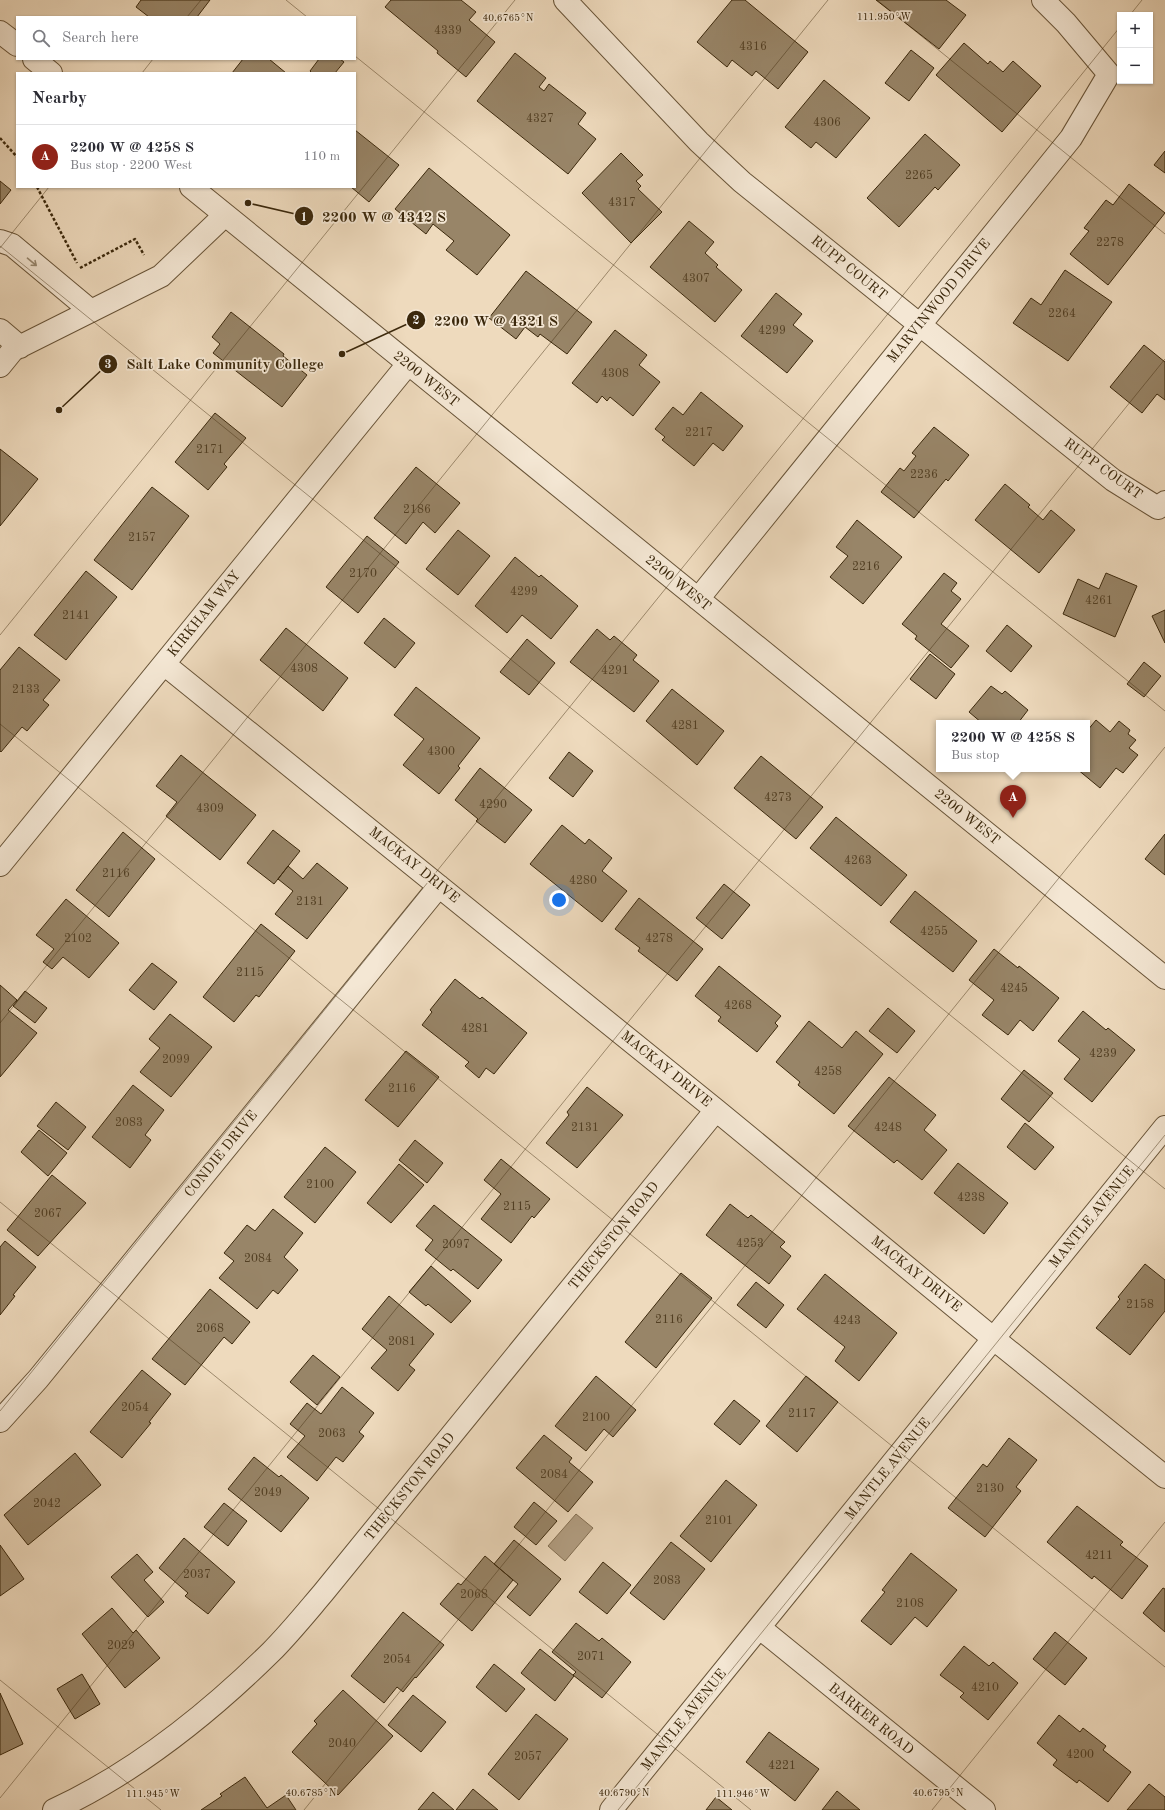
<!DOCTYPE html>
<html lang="en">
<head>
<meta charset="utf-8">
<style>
	body { margin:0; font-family:"Old Standard TT",serif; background:#f7f7f7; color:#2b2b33 }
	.controls { position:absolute; right:12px; top:12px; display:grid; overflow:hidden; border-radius:0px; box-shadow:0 1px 3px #0004 }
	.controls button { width:36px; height:36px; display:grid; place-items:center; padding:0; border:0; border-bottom:1px solid #e1e1e2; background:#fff; color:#2b2b33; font:20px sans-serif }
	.you { position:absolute; left:559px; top:900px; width:14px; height:14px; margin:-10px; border:3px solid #fff; border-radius:50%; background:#1a73e8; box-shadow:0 0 0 6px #1a73e833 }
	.badge { display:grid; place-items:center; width:26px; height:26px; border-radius:50%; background:#8f2418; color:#fff; font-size:13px; font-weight:700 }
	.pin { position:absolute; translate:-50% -33px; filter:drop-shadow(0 1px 2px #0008) }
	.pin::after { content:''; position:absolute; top:21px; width:14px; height:12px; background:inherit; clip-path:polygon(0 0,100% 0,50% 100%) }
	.popup { position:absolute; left:936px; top:720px; width:154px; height:52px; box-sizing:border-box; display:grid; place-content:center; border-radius:0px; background:#fff; filter:drop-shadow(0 1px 3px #0005); font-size:13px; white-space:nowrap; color:#7c7c81 }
	.popup b { font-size:15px; color:#2b2b33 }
	.popup::after { content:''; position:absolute; left:50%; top:100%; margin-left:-8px; border:8px solid transparent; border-top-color:#fff }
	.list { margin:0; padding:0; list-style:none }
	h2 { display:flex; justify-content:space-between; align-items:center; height:52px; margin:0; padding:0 16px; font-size:17px }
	h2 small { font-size:13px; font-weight:400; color:#7c7c81 }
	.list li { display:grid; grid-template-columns:26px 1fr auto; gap:12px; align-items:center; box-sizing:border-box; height:64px; padding:0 16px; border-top:1px solid #e1e1e2 }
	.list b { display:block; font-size:15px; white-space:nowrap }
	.list p { margin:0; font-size:13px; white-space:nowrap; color:#7c7c81 }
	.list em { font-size:13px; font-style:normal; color:#7c7c81 }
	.icon { flex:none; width:22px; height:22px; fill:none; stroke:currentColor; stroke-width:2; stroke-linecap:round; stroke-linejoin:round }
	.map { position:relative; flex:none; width:1165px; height:1810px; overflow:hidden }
	.search { position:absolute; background:#fff; box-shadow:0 1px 3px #0004; left:16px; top:16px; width:340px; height:44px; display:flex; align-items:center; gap:10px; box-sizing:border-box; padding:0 14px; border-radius:0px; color:#7c7c81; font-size:15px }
	.panel { position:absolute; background:#fff; box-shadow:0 1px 3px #0004; left:16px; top:72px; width:340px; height:116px; border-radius:0px }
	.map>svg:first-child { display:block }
	.water { fill:#b19d81; stroke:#826e52 }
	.building { fill:#988568; stroke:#3b280c }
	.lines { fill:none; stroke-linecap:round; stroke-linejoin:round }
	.minor-casing { stroke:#685438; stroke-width:24 }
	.path { stroke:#3b280c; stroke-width:2.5; stroke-dasharray:3 2; stroke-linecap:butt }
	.minor { stroke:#f4e7d4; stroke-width:22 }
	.oneway { stroke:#988870 }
	.ticks { fill:none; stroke:#3b280c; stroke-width:1; stroke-opacity:0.45 }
	.labels { text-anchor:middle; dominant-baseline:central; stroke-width:3.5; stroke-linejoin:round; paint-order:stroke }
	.number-label { font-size:12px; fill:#523f23 }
	.street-label { font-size:14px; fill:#3b280c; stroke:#f4e7d4 }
	.ticks-label { font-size:10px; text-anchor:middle; fill:#3b280c; stroke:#f4e7d4; stroke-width:3.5; stroke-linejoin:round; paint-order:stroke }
	.leader { fill:none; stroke:#3b280c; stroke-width:1.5 }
	.callout-dot { fill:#3b280c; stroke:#f4e7d4; stroke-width:1.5 }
	.mark-label { font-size:12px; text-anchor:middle; font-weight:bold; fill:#fff }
	.callout-label { font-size:15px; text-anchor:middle; font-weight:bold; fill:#3b280c; stroke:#f4e7d4; stroke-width:3.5; stroke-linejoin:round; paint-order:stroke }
</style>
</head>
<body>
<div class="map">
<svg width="1165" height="1810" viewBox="0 0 1165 1810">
	<rect width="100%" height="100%" fill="#eedabd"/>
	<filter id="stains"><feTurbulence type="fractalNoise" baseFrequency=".005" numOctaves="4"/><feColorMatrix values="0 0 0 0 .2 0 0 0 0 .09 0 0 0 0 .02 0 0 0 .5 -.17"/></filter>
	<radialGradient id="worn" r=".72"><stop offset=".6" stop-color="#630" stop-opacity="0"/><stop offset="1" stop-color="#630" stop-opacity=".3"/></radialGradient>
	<!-- water -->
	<path class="water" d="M576 1514 593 1528 565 1561 548 1546Z"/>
	<!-- building -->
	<path class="building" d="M141 0H210L197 17H149L136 7Z
		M391 0H461L476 12 469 20 495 42 466 77 437 53 438 51 385 7Z
		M732 0H745L808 52 778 89 756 71 752 76 732 60 727 67 697 42Z
		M876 0H946L966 15 939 49Z
		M964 43 988 64 990 61 1003 72 1013 61 1041 86 1002 132 936 75Z
		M911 50 934 68 909 101 885 83Z
		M515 53 546 78 539 87 544 91 549 84 586 113 578 124 596 139 568 174 477 101Z
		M243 59H269L286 73H232Z
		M319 59H340L344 62 335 73H312L310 71Z
		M824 80 870 118 836 158 816 142 811 148 785 127Z
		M355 130 399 165 369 202 351 187H355Z
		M925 134 960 165 938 190 935 187 899 227 867 198Z
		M1165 151V173L1154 165Z
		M621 153 643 175 636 181 641 186 638 189 662 212 631 243 582 193Z
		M429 168 510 235 477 275 446 250 454 241 433 224 426 234 395 209Z
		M0 181 11 190 0 204Z
		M1129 184 1165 213 1108 285 1070 254 1089 231 1084 228 1106 200 1113 205Z
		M689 221 714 242 705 253 718 265 716 267 742 290 715 322 650 267Z
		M1065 270 1112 302 1068 361 1013 323 1031 298 1041 305Z
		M526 271 592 322 567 354 540 334 538 337 525 327 516 339 489 318Z
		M776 293 802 314 793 325 813 341 787 373 741 336Z
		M231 312 284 354 283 356 307 375 282 407 213 353 220 344 212 337Z
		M615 330 647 355 639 365 660 382 633 416 610 397 607 401 602 396 597 403 572 383Z
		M1144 345 1165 362V400L1157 394 1142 413 1110 387Z
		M701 392 743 426 723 451 713 443 694 466 662 440 665 437 655 429 673 407 683 415Z
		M215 413 246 438 224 464 227 467 208 490 175 462Z
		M934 427 969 455 948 481 946 479 914 518 881 492 900 468 904 471 916 456 912 453Z
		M0 449 38 479 0 526Z
		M416 467 460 503 435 533 423 522 406 544 374 518Z
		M1005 484 1030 505 1028 507 1043 520 1051 510 1075 530 1039 573 975 520Z
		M152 487 189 516 132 590 94 560Z
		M857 520 902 557 863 604 830 577 848 556 836 547Z
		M458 530 490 556 458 595 426 569Z
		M367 536 399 562 358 613 326 587Z
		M515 557 539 577 541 575 578 606 551 639 522 615 507 633 475 606Z
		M86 571 117 597 66 660 34 635Z
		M944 573 957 583 951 591 961 599 941 624 969 646 951 668 915 639 917 636 902 624Z
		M1106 573 1137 586 1115 637 1063 614 1078 579 1099 589Z
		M1165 610V643L1152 616Z
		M384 618 415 643 395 668 364 643Z
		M1007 625 1032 646 1011 672 986 651Z
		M286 628 348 678 323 711 260 660Z
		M597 629 610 640 614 636 637 655 633 660 659 681 634 712 570 662Z
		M527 639 555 663 529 695 500 672Z
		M19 647 60 680 43 700 49 705 27 731 22 727 1 752 0 751V670Z
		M930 654 955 674 936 699 910 679Z
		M1144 662 1161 676 1144 697 1127 684Z
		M991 686 1002 694 1005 691 1028 710 1018 723H982L969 712Z
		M416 687 480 738 458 766 460 768 439 794 403 765 424 739 394 715Z
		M672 689 724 731 697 765 646 721Z
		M1096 720 1110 732 1119 721 1130 730 1128 734 1136 740 1129 748 1138 755 1123 773 1116 768 1100 788 1077 769H1087V731Z
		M569 752 593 771 573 797 549 778Z
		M181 755 256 815 220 860 166 816 177 802 156 786Z
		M761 756 823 807 796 839 734 788Z
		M480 768 532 810 505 843 476 821 478 819 455 800Z
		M836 817 907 875 881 906 810 848Z
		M562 825 585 844 589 839 612 858 602 871 627 891 602 922 530 864Z
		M273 830 300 851 274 884 247 863Z
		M123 832 155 859 109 917 76 890Z
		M1165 834V875L1145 859Z
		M317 863 348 888 307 939 275 914 293 891 278 879 288 866 303 879Z
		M724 884 750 905 722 939 696 918Z
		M915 891 977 941 953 972 890 922Z
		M639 898 703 949 677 981 638 951 640 948 615 929Z
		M66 899 119 943 89 978 63 957 52 969 43 962 54 949 36 935Z
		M261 924 295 951 259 997 256 995 234 1022 203 997Z
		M994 949 1018 968 1019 966 1059 998 1033 1031 1020 1020 1008 1035 982 1015 994 1000 969 980Z
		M152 963 177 982 154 1010 129 990Z
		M719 966 781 1016 775 1023 778 1026 757 1052 718 1021 721 1017 695 996Z
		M455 979 480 999 482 997 527 1033 494 1074 486 1068 479 1078 465 1066 469 1062 422 1025 432 1012 430 1010Z
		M0 985 17 1000 8 1010 37 1033 0 1077Z
		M25 991 47 1008 35 1023 13 1006Z
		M888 1008 915 1031 897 1053 869 1031Z
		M1083 1011 1106 1030 1108 1028 1135 1050 1092 1102 1064 1079 1080 1059 1058 1041Z
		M170 1014 212 1047 171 1097 140 1072 160 1048 149 1039Z
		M809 1021 842 1048 856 1031 883 1054 834 1114 798 1085 800 1082 776 1062Z
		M406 1051 439 1077 398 1127 365 1100Z
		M1024 1070 1053 1093 1029 1122 1001 1099Z
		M889 1077 936 1115 924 1130 947 1150 922 1180 897 1160 894 1163 848 1126Z
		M133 1085 164 1110 145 1135 151 1140 130 1168 92 1137Z
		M587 1087 623 1115 577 1168 546 1143 569 1115 567 1112Z
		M56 1102 86 1127 68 1150 37 1126Z
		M1025 1123 1054 1147 1035 1170 1007 1147Z
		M39 1130 67 1153 48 1176 21 1152Z
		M415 1140 443 1163 427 1183 399 1160Z
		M325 1147 356 1172 315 1223 284 1197Z
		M501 1159 550 1199 534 1218 532 1216 511 1243 481 1219 501 1194 484 1180Z
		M958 1163 1008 1203 984 1234 934 1193Z
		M399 1164 424 1185 391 1223 367 1203Z
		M52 1175 86 1203 38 1256 7 1230Z
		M730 1204 748 1218 751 1215 785 1242 780 1247 791 1256 769 1284 706 1235Z
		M434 1205 502 1260 478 1289 453 1269 451 1271 425 1250 433 1240 416 1226Z
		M273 1209 303 1233 284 1257 298 1270 278 1294 273 1290 257 1309 219 1278 234 1261 224 1253 247 1225 255 1231Z
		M5 1241 36 1267 13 1295 15 1296 0 1315V1247Z
		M1145 1264 1165 1280V1311L1130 1355 1096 1328 1120 1299 1118 1297Z
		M431 1266 471 1301 451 1323 428 1304 426 1306 409 1292Z
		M681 1273 712 1298 656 1368 625 1342Z
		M825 1274 897 1333 859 1381 835 1361 845 1347 797 1309Z
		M756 1282 784 1305 766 1328 737 1305Z
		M210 1289 250 1322 232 1344 224 1337 185 1385 152 1359Z
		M389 1296 434 1334 409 1365 415 1370 398 1391 371 1368 387 1350 362 1329Z
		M313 1355 340 1377 317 1405 290 1382Z
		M142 1370 171 1394 149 1422 151 1423 122 1458 90 1432Z
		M596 1376 636 1410 613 1437 604 1429 586 1451 555 1426Z
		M806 1376 838 1402 797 1452 766 1426Z
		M342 1387 374 1413 359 1432 364 1436 343 1462 336 1457 317 1481 287 1457 305 1436 290 1424 307 1403 321 1414Z
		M734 1400 760 1421 740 1445 714 1424Z
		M544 1435 572 1458 569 1462 593 1482 568 1512 516 1468Z
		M1009 1438 1037 1460 1016 1487 1021 1491 985 1537 948 1508 983 1464 987 1467Z
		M75 1453 101 1485 28 1545 4 1515Z
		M254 1457 279 1477 281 1475 309 1498 281 1532 228 1489Z
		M726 1480 757 1505 711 1562 680 1536Z
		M534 1502 557 1521 536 1545 514 1527Z
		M224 1503 247 1521 228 1546 204 1527Z
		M1077 1506 1123 1542 1120 1545 1148 1566 1122 1599 1094 1576 1092 1579 1047 1542Z
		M184 1538 235 1582 208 1614 185 1596 188 1593 159 1568Z
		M514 1540 561 1579 530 1616 507 1597 518 1584 494 1564Z
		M671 1542 705 1569 664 1620 630 1593Z
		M0 1545 24 1579 0 1596Z
		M911 1553 957 1590 927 1627 915 1617 891 1645 861 1621 885 1592 882 1590Z
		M137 1554 153 1572 144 1580 164 1602 148 1617 111 1577Z
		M485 1556 513 1580 472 1631 440 1604 458 1583 461 1585Z
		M603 1562 631 1585 607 1614 579 1592Z
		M1163 1588 1165 1589V1632L1143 1613Z
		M112 1608 133 1633 136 1630 160 1658 125 1688 82 1634Z
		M403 1612 444 1645 416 1678 415 1677 403 1692 397 1687 384 1703 351 1676Z
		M576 1623 599 1641 602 1638 631 1662 602 1698 573 1675 576 1672 552 1652Z
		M1055 1632 1087 1658 1065 1685 1033 1659Z
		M964 1646 989 1666 993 1662 1018 1683 988 1720 960 1697 964 1693 940 1675Z
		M540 1649 574 1676 555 1701 521 1673Z
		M494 1664 525 1689 506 1712 476 1687Z
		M82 1674 100 1704 75 1719 57 1689Z
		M343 1690 393 1736 338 1795 292 1752 317 1724 314 1721Z
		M0 1693 23 1744 0 1755Z
		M413 1695 446 1722 421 1752 388 1725Z
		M536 1714 568 1739 519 1800 488 1774Z
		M1059 1715 1080 1732 1083 1728 1106 1746 1103 1750 1131 1772 1108 1802 1079 1780 1077 1783 1053 1765 1057 1760 1037 1743Z
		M769 1732 819 1769 795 1801 746 1762Z
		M245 1777 267 1808 286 1795 296 1810H201L222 1796 220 1794Z
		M1149 1784 1165 1797V1810H1127Z
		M473 1789 498 1810H456Z
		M837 1791 860 1810H822Z
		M433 1792 454 1810H418Z
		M716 1797 732 1810H706Z"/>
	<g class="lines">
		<!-- minor casing -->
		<g class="minor-casing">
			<path id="minor" d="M565 0 699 142 742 182 1113 480 1158 508 1165 502
				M0 32 17 45
				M34 59 51 73
				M191 187 1165 978
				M0 241 12 245 91 311
				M0 330 20 347
				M0 366 13 350 161 276 225 215
				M698 599 1071 138 1109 74 1066 23 1043 0
				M164 664 716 1110 994 1339 1165 1477
				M0 865 408 364
				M0 1421 38 1379 439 886
				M760 1628 984 1810
				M54 1810C136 1772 207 1715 271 1652 289 1634 306 1613 323 1593L716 1110
				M611 1810 1165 1127"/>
		</g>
		<!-- path -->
		<path class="path" d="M0 138 17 157
			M37 187 77 263
			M80 268 135 239 144 255"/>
		<!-- minor -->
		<use href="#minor" class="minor"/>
	</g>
	<!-- one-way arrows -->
	<defs><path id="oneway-shaft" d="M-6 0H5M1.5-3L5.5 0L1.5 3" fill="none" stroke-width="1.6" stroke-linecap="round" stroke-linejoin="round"/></defs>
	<use class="oneway" href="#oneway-shaft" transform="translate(32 262) rotate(40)"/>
	<!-- ticks -->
	<path class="ticks" d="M286 0 307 17M877 0 1165 234M1130 15 1142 0M187 17 201 0M355 56 1165 711M142 73 153 59M0 246 1165 1189M0 248 49 187M0 635 515 0M0 724 1165 1667M0 1023 828 0M0 1202 751 1810M0 1411 1120 27M0 1680 161 1810M0 1798 1165 359M304 1810 1165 747M618 1810 1165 1135M932 1810 1165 1522"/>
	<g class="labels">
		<!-- number labels -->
		<g class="number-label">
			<text x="448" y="31">4339</text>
			<text x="753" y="47">4316</text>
			<text x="540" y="119">4327</text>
			<text x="827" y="123">4306</text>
			<text x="919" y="176">2265</text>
			<text x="622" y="203">4317</text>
			<text x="1110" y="243">2278</text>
			<text x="696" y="279">4307</text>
			<text x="1062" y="314">2264</text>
			<text x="772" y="331">4299</text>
			<text x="615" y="374">4308</text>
			<text x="699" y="433">2217</text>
			<text x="210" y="450">2171</text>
			<text x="924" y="475">2236</text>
			<text x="417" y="510">2186</text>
			<text x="142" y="538">2157</text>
			<text x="866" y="567">2216</text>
			<text x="363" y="574">2170</text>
			<text x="524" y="592">4299</text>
			<text x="1099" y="601">4261</text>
			<text x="76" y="616">2141</text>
			<text x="304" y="669">4308</text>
			<text x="615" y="671">4291</text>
			<text x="26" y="690">2133</text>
			<text x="685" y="726">4281</text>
			<text x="441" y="752">4300</text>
			<text x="778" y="798">4273</text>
			<text x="493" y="805">4290</text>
			<text x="210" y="809">4309</text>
			<text x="858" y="861">4263</text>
			<text x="116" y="874">2116</text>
			<text x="583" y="881">4280</text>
			<text x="310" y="902">2131</text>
			<text x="934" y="932">4255</text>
			<text x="78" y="939">2102</text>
			<text x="659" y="939">4278</text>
			<text x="250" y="973">2115</text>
			<text x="1014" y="989">4245</text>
			<text x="738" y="1006">4268</text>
			<text x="475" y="1029">4281</text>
			<text x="1103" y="1054">4239</text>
			<text x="176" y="1060">2099</text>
			<text x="828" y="1072">4258</text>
			<text x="402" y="1089">2116</text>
			<text x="129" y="1123">2083</text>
			<text x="585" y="1128">2131</text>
			<text x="888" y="1128">4248</text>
			<text x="320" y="1185">2100</text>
			<text x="971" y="1198">4238</text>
			<text x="517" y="1207">2115</text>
			<text x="48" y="1214">2067</text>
			<text x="750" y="1244">4253</text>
			<text x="456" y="1245">2097</text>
			<text x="258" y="1259">2084</text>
			<text x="1140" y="1305">2158</text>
			<text x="669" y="1320">2116</text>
			<text x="847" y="1321">4243</text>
			<text x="210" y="1329">2068</text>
			<text x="402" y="1342">2081</text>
			<text x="135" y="1408">2054</text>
			<text x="802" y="1414">2117</text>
			<text x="596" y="1418">2100</text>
			<text x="332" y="1434">2063</text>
			<text x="554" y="1475">2084</text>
			<text x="990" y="1489">2130</text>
			<text x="268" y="1493">2049</text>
			<text x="47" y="1504">2042</text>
			<text x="719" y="1521">2101</text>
			<text x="1099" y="1556">4211</text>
			<text x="197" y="1575">2037</text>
			<text x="667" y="1581">2083</text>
			<text x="474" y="1595">2068</text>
			<text x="910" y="1604">2108</text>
			<text x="121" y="1646">2029</text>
			<text x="591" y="1657">2071</text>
			<text x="397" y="1660">2054</text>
			<text x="985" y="1688">4210</text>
			<text x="342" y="1744">2040</text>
			<text x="1080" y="1755">4200</text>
			<text x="528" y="1757">2057</text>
			<text x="782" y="1766">4221</text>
		</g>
		<!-- street labels -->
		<g class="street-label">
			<text transform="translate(849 268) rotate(39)">RUPP COURT</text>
			<text transform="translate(939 301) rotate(-51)">MARVINWOOD DRIVE</text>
			<text transform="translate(426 379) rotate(39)">2200 WEST</text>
			<text transform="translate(1103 469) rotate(36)">RUPP COURT</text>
			<text transform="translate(678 583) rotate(39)">2200 WEST</text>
			<text transform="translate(204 614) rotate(-51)">KIRKHAM WAY</text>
			<text transform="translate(967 817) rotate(39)">2200 WEST</text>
			<text transform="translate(414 865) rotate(39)">MACKAY DRIVE</text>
			<text transform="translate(666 1069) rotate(39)">MACKAY DRIVE</text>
			<text transform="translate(221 1154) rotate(-51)">CONDIE DRIVE</text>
			<text transform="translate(1092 1217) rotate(-51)">MANTLE AVENUE</text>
			<text transform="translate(614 1236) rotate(-51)">THECKSTON ROAD</text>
			<text transform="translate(916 1274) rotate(39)">MACKAY DRIVE</text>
			<text transform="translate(888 1469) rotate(-51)">MANTLE AVENUE</text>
			<text transform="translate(410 1487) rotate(-51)">THECKSTON ROAD</text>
			<text transform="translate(871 1719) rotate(39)">BARKER ROAD</text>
			<text transform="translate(684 1720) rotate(-51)">MANTLE AVENUE</text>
		</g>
	</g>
	<g class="ticks-label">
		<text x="884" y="20">111.950°W</text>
		<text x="508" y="21">40.6765°N</text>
		<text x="311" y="1796">40.6785°N</text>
		<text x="624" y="1796">40.6790°N</text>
		<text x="938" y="1796">40.6795°N</text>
		<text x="153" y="1797">111.945°W</text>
		<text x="743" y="1797">111.946°W</text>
	</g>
	<!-- callouts -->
	<path class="leader" d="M248 203L304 216M342 354L416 320M59 410L108 364"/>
	<g class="callout-dot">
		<circle cx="248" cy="203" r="4"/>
		<circle cx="342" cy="354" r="4"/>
		<circle cx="59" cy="410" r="4"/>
		<circle cx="304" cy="216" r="10"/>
		<circle cx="416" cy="320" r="10"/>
		<circle cx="108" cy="364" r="10"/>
	</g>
	<g class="mark-label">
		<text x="304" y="221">1</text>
		<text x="416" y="324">2</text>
		<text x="108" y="368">3</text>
	</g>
	<g class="callout-label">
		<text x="384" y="222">2200 W @ 4342 S</text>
		<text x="496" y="326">2200 W @ 4321 S</text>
		<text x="225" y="369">Salt Lake Community College</text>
	</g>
	<rect width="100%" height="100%" filter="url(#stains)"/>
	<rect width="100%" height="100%" fill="url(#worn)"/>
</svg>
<div class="controls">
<button>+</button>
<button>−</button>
</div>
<div class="you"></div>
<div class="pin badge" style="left:1013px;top:818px">A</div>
<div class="popup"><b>2200 W @ 4258 S</b>Bus stop</div>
<div class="search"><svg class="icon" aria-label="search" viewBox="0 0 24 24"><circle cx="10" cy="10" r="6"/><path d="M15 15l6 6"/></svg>Search here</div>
<section class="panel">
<h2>Nearby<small></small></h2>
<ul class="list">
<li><span class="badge">A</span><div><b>2200 W @ 4258 S</b><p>Bus stop · 2200 West</p></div><em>110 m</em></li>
</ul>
</section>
</div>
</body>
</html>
